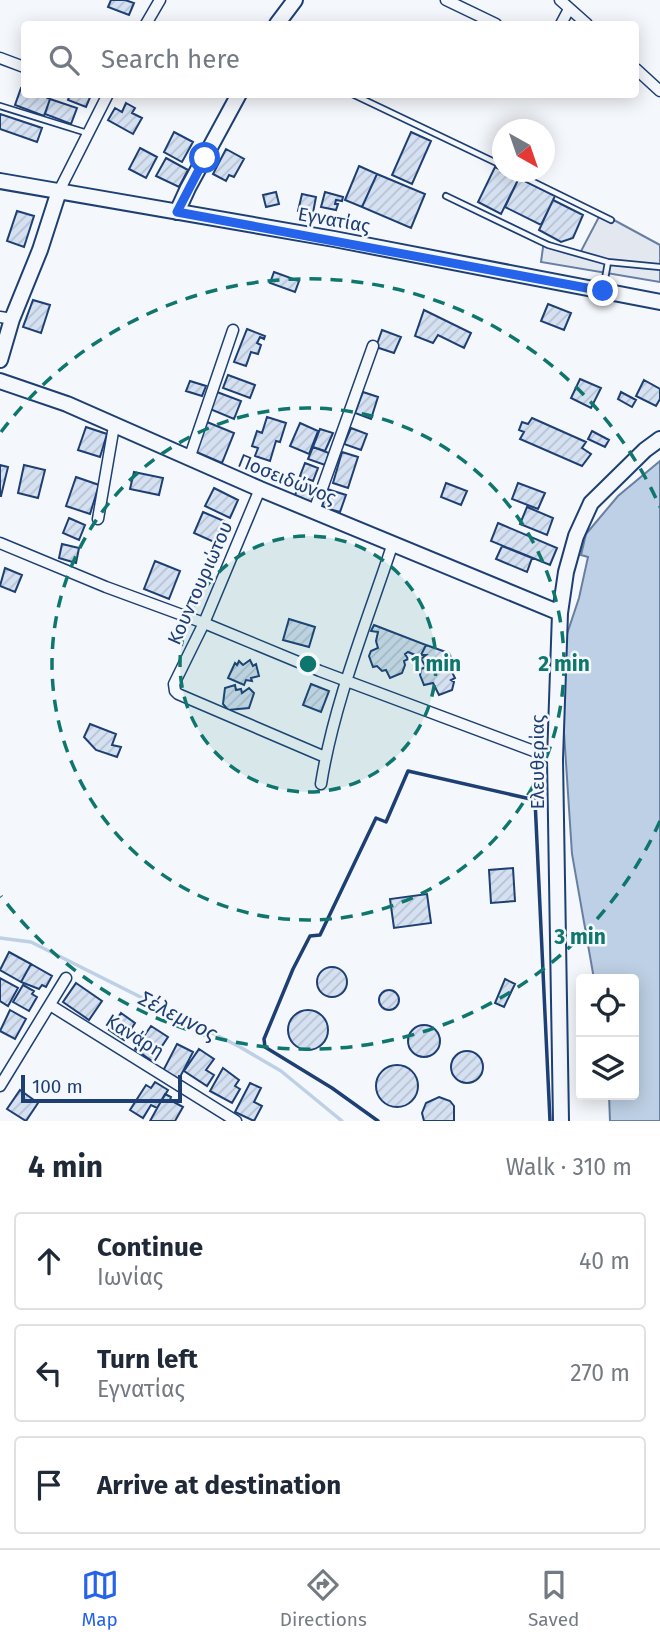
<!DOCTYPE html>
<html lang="en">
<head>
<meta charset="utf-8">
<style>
	body { margin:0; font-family:"Fira Sans",sans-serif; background:#f6f6f7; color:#1f2937 }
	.controls { position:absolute; right:21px; bottom:21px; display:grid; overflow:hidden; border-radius:7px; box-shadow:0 4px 18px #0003 }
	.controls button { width:63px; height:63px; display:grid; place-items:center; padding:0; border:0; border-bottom:2px solid #e0e1e3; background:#fff; color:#1f2937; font:35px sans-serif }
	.compass { position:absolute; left:492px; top:119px; width:63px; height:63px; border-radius:50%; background:#fff; box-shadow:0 4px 18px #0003; rotate:140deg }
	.scale { position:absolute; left:21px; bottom:18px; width:161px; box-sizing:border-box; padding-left:7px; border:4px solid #1d3f73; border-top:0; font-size:19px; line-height:24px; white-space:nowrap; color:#1d3f73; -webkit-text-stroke:5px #f4f7fb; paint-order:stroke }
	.stop { position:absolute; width:21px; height:21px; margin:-16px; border:5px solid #2563eb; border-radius:50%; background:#fff }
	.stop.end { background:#2563eb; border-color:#fff; box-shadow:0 2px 7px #0008 }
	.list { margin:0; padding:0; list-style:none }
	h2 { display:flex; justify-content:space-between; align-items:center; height:91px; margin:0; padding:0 28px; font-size:30px }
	h2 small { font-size:23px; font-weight:400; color:#747a83 }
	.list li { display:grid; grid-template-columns:46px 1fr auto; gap:21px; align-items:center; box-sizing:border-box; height:98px; margin:0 14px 14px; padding:0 14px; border:2px solid #e0e1e3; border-radius:7px }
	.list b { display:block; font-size:26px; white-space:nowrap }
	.list p { margin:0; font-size:23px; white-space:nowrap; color:#747a83 }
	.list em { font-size:23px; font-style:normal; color:#747a83 }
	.icon { flex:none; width:38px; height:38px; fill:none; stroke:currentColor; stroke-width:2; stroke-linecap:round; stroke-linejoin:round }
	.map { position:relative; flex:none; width:660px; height:1121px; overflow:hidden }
	.search { position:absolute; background:#fff; box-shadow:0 4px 18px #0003; left:21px; right:21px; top:21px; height:77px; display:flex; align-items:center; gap:18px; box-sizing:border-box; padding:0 24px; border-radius:7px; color:#747a83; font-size:26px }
	.sheet { height:427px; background:#fff }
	nav { display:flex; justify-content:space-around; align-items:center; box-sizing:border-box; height:98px; border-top:2px solid #e0e1e3; background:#fff; font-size:19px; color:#747a83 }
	nav a { display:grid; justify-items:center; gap:4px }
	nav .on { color:#2563eb }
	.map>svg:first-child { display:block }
	.parking { fill:#e3e8f0; stroke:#687fa3; stroke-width:2 }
	.water { fill:#bed0e5; stroke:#687fa3; stroke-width:2 }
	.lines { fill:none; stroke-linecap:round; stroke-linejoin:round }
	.stream { stroke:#bed0e5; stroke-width:3.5 }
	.building { fill:url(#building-hatch); stroke:#1d3f73; stroke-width:2 }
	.lane-casing { stroke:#1d3f73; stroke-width:8 }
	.street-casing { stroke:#1d3f73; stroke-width:13 }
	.secondary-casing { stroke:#1d3f73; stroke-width:18 }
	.lane { stroke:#f4f7fb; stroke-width:4.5 }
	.street { stroke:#f4f7fb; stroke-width:10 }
	.secondary { stroke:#f4f7fb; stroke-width:14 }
	.wall { stroke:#1d3f73; stroke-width:3.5 }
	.route { stroke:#2563eb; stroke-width:9 }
	.ring { fill:none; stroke:#0f766e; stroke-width:3.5; stroke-dasharray:12 9 }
	.labels { text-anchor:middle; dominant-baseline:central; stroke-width:5; stroke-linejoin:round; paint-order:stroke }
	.street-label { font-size:19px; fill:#1d3f73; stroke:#f4f7fb }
	.water-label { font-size:21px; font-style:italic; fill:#1d3f73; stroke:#f4f7fb }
	.centre { fill:#0f766e; stroke:#f4f7fb; stroke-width:3.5 }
	.ring-label { font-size:21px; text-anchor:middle; font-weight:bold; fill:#0f766e; stroke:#f4f7fb; stroke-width:5; stroke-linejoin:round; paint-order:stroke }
</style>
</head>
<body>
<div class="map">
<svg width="660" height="1121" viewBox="0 0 660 1121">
	<defs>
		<pattern id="building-hatch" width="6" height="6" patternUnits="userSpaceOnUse" patternTransform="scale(1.75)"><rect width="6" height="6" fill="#d5e0f0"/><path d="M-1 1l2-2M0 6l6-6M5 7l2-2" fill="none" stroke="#b6c1d1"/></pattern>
	</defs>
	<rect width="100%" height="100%" fill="#f4f7fb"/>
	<!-- parking -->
	<path class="parking" d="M601 213 660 245V282L541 262 544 240 579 255Z"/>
	<!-- water -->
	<path class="water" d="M660 461V1121H610L609 1095H634V979H594L572 854 561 687 562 649 579 598 588 557 581 555 586 534 618 496Z"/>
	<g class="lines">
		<!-- stream -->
		<path class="stream" d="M0 938 31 942 240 1047 281 1071 342 1121"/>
	</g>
	<!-- building -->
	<path class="building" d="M111 0H125L134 3 129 15 108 7Z
		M21 88 24 89V94H40L50 99 44 116 15 105Z
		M70 94H91V95L86 107 68 100Z
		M50 99 77 108 71 124 45 114Z
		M126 103 135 108 132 113 142 118 133 134 108 120 115 108 122 112Z
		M0 114 42 128 37 142 0 129Z
		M174 132 193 142 182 162 164 152Z
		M411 132 431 141 412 184 392 175Z
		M140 148 157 157 146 178 129 169Z
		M226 149 244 159 234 177 229 175 226 181 213 174Z
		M166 158 188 170 179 187 156 176Z
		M359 166 377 174 362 207 345 200Z
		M495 167 519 178 501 214 478 202Z
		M377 174 425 194 411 228 362 207Z
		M519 178 555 196 541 225 505 207Z
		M276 192 279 204 266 207 263 195Z
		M325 192 343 197 342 201 336 200 335 204H338L336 210 321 207Z
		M302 194 316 197 313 213 298 211Z
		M553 200 583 215 573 238 561 242 539 230Z
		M17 211 34 216 24 247 7 241Z
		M274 272 299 281 295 292 270 283Z
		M33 300 50 305 41 333 23 327Z
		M548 304 571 313 564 330 541 321Z
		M424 310 471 333 464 348 438 335 433 343 415 336Z
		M247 329 265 336 264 339 260 337 257 343 261 345 258 354 251 352 246 366 234 362Z
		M382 330 401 337 394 353 376 347Z
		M228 375 255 385 250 398 223 388Z
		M580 379 601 388 591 408 571 398Z
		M644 380 660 389V399L656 406 636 396Z
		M190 381 206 386 202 396 186 391Z
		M217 392 241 401 234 419 210 409Z
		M363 392 378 397 371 419 355 413Z
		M621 392 636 400 632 407 618 399Z
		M267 417 286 423 280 442 276 441 270 461 255 456 258 448 252 446 257 431 262 433Z
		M532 418 586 442 582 448 591 454 582 466 520 439 524 432 519 430 522 422 528 424Z
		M207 422 234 433 222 463 194 451Z
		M300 423 318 431 309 454 290 446Z
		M86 427 107 434 100 457 78 450Z
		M351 428 367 434 361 450 344 444Z
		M320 429 333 433 325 451 313 447Z
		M592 431 609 440 605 447 588 439Z
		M313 447 329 453 325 465 308 459Z
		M342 452 358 457 348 488 333 483Z
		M305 463 318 468 313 481 300 476Z
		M0 465 8 467 1 496H0Z
		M24 465 45 470 38 498 18 493Z
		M134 472 163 478 159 495 130 489Z
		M76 477 99 485 90 514 66 506Z
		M300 482 317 489 311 505 294 498Z
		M446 483 467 491 461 505 441 497Z
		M518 483 545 493 538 509 512 499Z
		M214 488 238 500 230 518 205 506Z
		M327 489 346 495 340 512 322 507Z
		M527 507 553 518 547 535 520 524Z
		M203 512 224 521 214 542 194 533Z
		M69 518 85 525 79 540 63 533Z
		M498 523 557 548 550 565 491 541Z
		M62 544 79 548 76 563 59 558Z
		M502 546 532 558 527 572 496 559Z
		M155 561 180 571 169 599 144 589Z
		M5 568 22 575 15 592 0 586Z
		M289 619 315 627 309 647 283 640Z
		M374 625 426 645 420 657 408 652 405 654 408 659 404 661 405 665 402 673 390 678 386 670 382 671 377 666 373 667 369 656 371 651 378 648 376 641 378 632 371 631Z
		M426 645 449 653 456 668 451 670 455 678 451 680 454 682 452 690 439 695 433 683 424 685 420 675 421 669 426 667 421 659 426 655H421Z
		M250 660 253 666 256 664 259 676 251 678 252 681 246 680 244 685 228 678 235 663 237 665 239 661 243 665Z
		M311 684 329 691 321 712 303 705Z
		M235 685 236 690 241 689 242 693 249 688 254 693 249 708 228 710 223 704 225 688Z
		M90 724 116 734 112 745 121 747 117 757 96 750 84 737Z
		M513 868 515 901 491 903 489 870Z
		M427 894 431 923 394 928 390 899Z
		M9 952 31 964 21 982 0 970Z
		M31 964 52 976 46 987 42 985 39 989 21 982Z
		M317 982a15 15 0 1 1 30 0a15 15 0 1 1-30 0Z
		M0 978 18 988 8 1006 0 1001Z
		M505 979 515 984 504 1007 495 1003Z
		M76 983 102 1001 89 1020 63 1002Z
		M23 985 34 991 32 994 37 997 29 1011 13 1002Z
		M379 1000a10 10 0 1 1 20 0a10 10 0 1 1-20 0Z
		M10 1010 26 1019 15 1039 0 1031Z
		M288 1030a20 20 0 1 1 40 0a20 20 0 1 1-40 0Z
		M121 1013 135 1023 124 1040 109 1030Z
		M408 1041a16 16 0 1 1 32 0a16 16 0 1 1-32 0Z
		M151 1026 168 1037 152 1061 135 1049Z
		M177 1044 193 1052 179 1079 163 1071Z
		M199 1049 214 1059 206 1070 214 1075 207 1086 184 1071Z
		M451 1067a16 16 0 1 1 32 0a16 16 0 1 1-32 0Z
		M376 1086a21 21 0 1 1 42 0a21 21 0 1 1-42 0Z
		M223 1068 239 1080 235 1086 240 1089 232 1103 210 1091Z
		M155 1082 168 1090 157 1108 151 1105 143 1118 130 1110 146 1085 151 1088Z
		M250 1083 261 1088 254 1102 262 1106 254 1121 235 1112Z
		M20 1090 38 1103 26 1121 7 1109Z
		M165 1094 171 1097 170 1100 183 1107 175 1121H150Z
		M439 1097 450 1101 454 1106V1121H424L422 1113 426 1103Z"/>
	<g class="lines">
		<!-- lane casing -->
		<g class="lane-casing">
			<path id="lane" d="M352 94 503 166
				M0 106 87 133
				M513 172 611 220
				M446 196 548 245 608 262 660 267
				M603 290 608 262"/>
		</g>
		<!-- street casing -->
		<g class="street-casing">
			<path id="street" d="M446 0 496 24
				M560 0 587 24
				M146 24 160 0
				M561 24 569 9
				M0 58 24 67
				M636 69 660 91
				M59 191 108 94
				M0 317 12 319
				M189 459 233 330
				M260 489 204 623 174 684 175 691 178 694 325 757
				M314 511 373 346
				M98 519 114 426
				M0 543 106 587 204 623 320 671 555 759
				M321 784C334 702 367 622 393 543
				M50 1005 236 1121
				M0 1086 66 978"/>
		</g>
		<!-- secondary casing -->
		<g class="secondary-casing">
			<path id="secondary" d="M277 24 295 0
				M0 181 334 239 660 302
				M177 212 188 188 239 94
				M0 360 12 319 40 250 59 191
				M0 381 67 404 260 489 560 613
				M561 1121 555 759 560 613 566 572 576 536 591 503 645 450 660 439"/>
		</g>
		<!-- lane -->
		<use href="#lane" class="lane"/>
		<!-- street -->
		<use href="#street" class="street"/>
		<!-- secondary -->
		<use href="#secondary" class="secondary"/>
		<!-- wall -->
		<path class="wall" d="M378 1121 332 1088 265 1047 264 1039 293 969 310 936 320 935 376 818 386 822 408 771 535 800 550 1121"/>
	</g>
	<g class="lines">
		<!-- route -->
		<path class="route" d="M205 158 177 212 603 291"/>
	</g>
	<!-- distance rings -->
	<circle cx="308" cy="664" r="128" fill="#0f766e" fill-opacity=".12"/>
	<g class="ring">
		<circle cx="308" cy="664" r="128"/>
		<circle cx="308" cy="664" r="256"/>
		<path d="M660 821A385 385 0 0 1 1 896M1 432A385 385 0 0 1 660 507"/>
	</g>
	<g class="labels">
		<!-- street labels -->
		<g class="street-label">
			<text transform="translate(334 220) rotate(10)">Εγνατίας</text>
			<text transform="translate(287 479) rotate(22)">Ποσειδώνος</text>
			<text transform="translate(200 583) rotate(-66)">Κουντουριώτου</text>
			<text transform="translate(537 762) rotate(-90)">Ελευθερίας</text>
			<text transform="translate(135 1036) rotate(32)">Κανάρη</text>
		</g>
		<!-- water labels -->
		<g class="water-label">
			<text transform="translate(178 1016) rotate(27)">Σέλεμνος</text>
		</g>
	</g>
	<circle cx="308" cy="664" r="10" class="centre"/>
	<g class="ring-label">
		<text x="436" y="671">1 min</text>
		<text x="564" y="671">2 min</text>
		<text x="580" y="944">3 min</text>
	</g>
</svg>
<div class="controls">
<button><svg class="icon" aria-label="locate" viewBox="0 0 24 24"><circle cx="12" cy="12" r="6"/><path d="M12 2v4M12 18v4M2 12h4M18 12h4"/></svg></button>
<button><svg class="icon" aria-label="layers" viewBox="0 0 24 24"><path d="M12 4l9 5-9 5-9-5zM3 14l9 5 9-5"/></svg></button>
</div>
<svg class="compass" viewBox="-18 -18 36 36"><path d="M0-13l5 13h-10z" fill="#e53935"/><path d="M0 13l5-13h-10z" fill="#747a83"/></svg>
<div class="scale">100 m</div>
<div class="stop" style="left:205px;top:158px"></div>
<div class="stop end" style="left:603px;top:291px"></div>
<div class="search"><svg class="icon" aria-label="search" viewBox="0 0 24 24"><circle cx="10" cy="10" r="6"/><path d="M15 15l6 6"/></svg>Search here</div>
</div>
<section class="sheet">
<h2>4 min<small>Walk · 310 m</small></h2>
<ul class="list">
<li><svg class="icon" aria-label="ahead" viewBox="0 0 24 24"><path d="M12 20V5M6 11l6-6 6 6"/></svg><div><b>Continue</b><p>Ιωνίας</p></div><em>40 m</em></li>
<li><svg class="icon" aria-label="left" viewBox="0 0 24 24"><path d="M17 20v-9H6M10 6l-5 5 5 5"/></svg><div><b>Turn left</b><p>Εγνατίας</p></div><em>270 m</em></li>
<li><svg class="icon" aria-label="arrive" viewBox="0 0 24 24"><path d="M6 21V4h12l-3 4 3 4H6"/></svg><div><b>Arrive at destination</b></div></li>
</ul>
</section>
<nav>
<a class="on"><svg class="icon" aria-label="map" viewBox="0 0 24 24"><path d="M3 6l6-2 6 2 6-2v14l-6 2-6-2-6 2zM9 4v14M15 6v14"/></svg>Map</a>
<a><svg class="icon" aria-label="directions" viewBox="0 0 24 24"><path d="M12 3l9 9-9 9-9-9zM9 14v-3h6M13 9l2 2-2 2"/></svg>Directions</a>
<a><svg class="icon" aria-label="saved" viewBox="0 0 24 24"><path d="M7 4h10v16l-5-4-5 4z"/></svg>Saved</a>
</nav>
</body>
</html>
